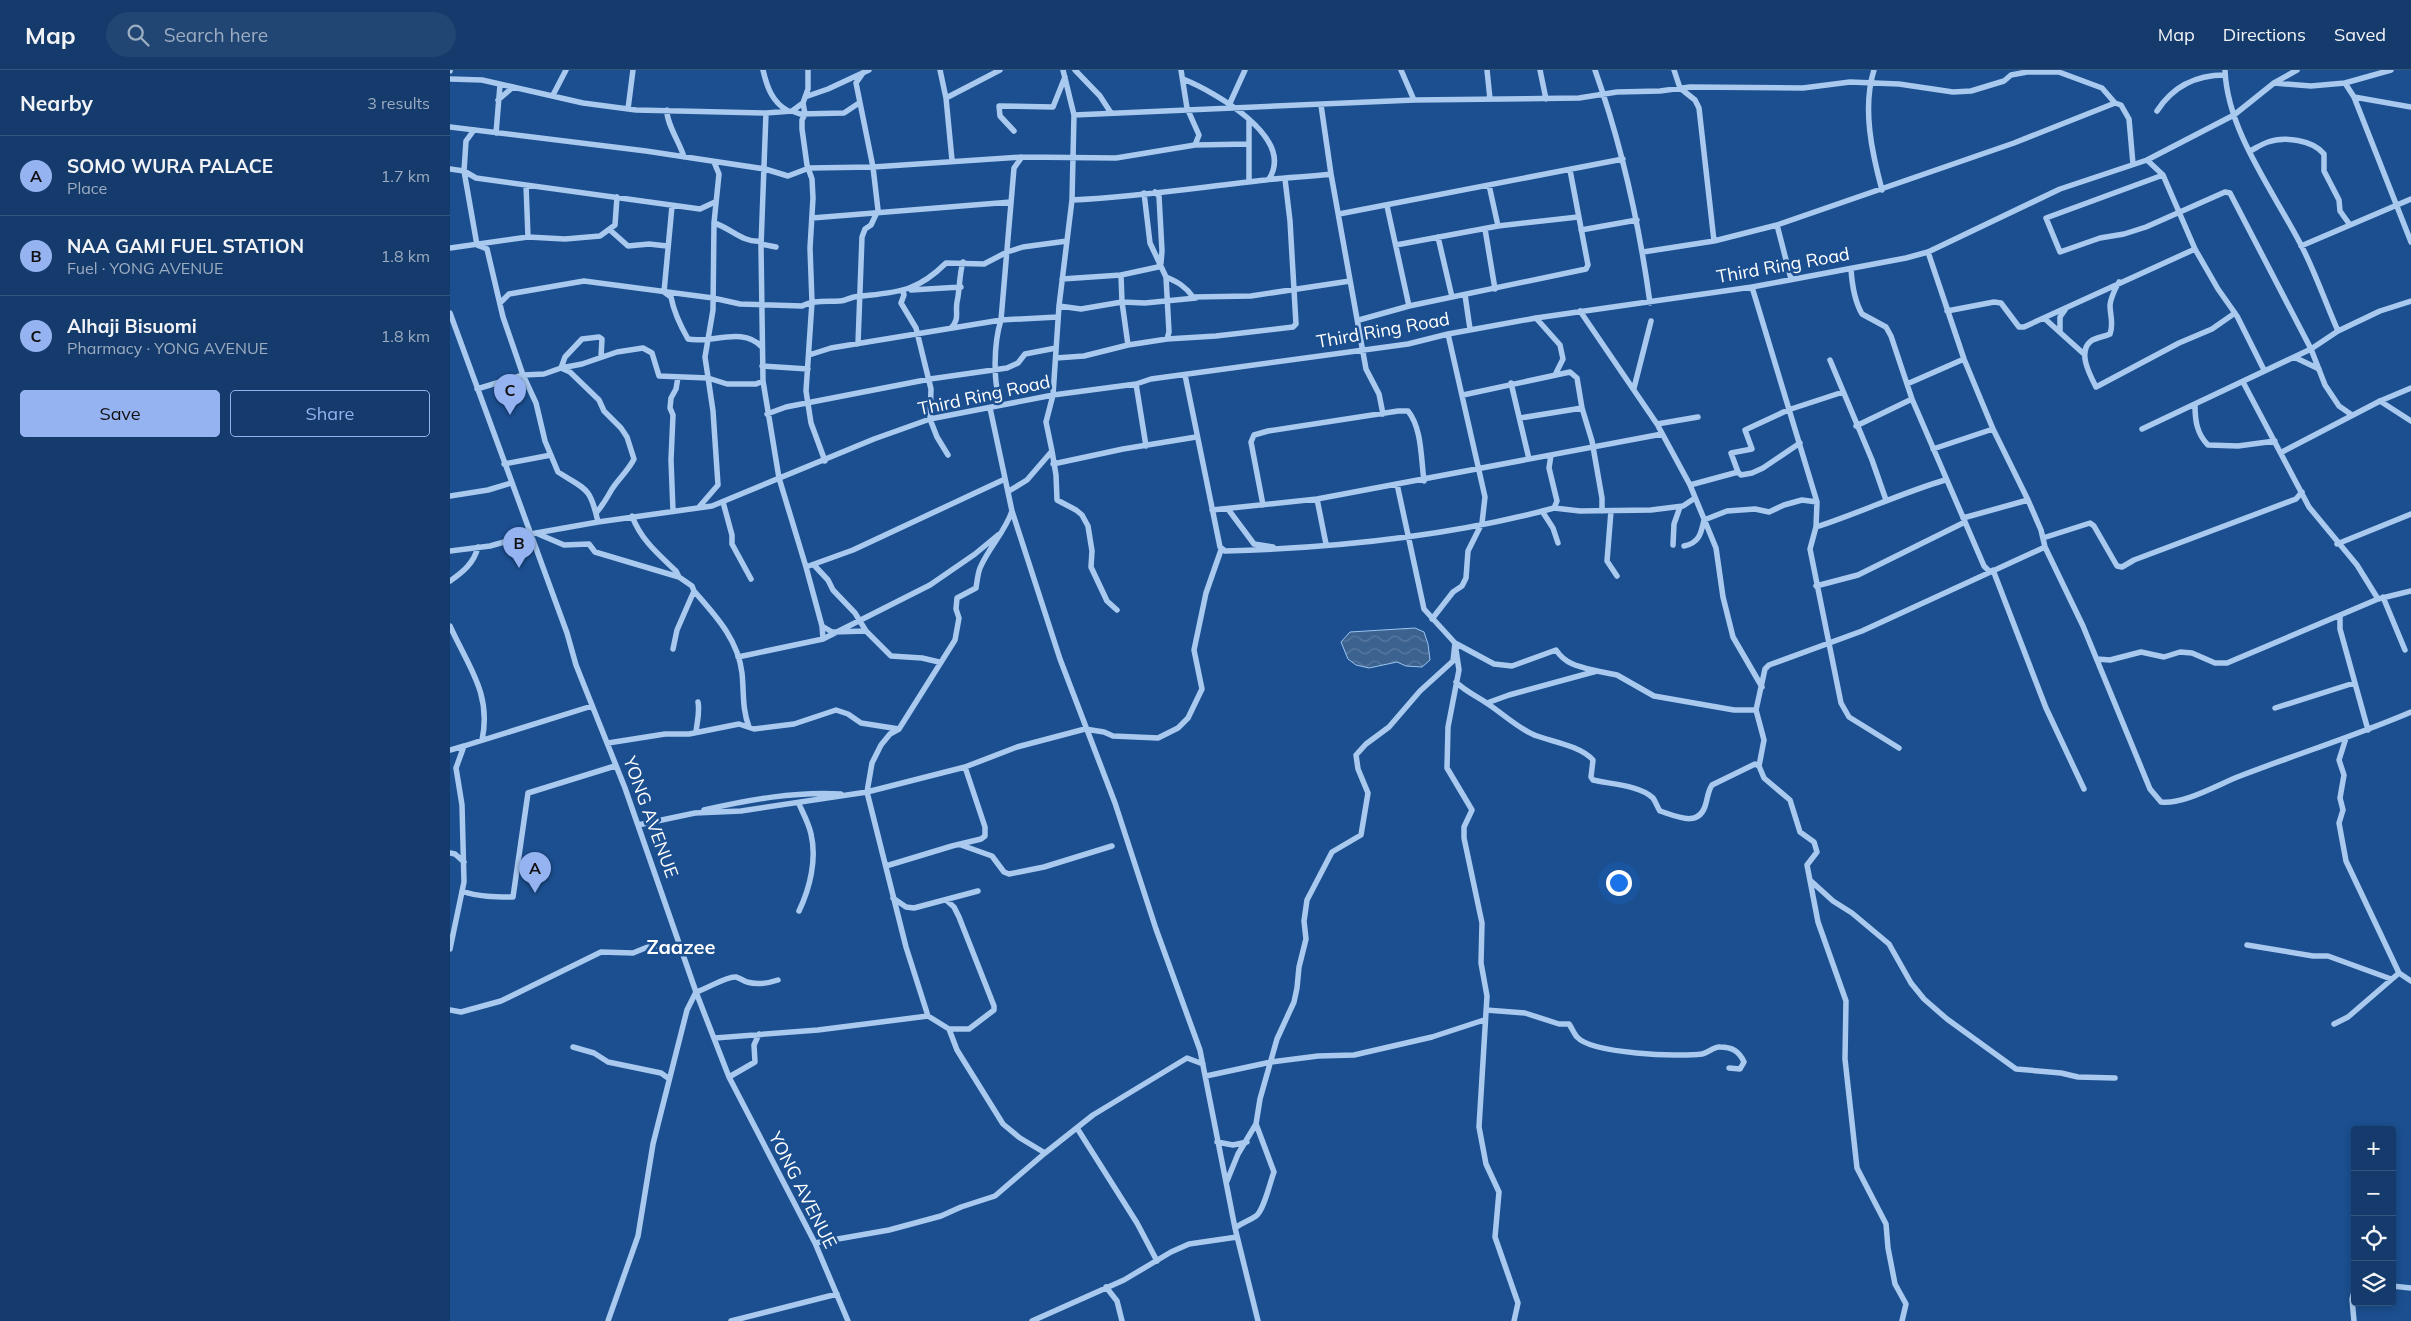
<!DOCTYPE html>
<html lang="en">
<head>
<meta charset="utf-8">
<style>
	body { margin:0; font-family:Mulish,sans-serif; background:#214673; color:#f1f3f6 }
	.controls { position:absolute; right:15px; bottom:15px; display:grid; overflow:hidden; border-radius:5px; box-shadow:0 2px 8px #0003 }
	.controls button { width:45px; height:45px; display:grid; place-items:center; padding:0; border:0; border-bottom:1px solid #33557e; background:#143b6b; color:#f1f3f6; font:25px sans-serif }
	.you { position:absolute; left:1168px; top:812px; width:18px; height:18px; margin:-12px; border:4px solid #fff; border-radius:50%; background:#1a73e8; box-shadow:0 0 0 8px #1a73e833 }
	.badge { display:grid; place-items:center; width:32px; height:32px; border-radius:50%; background:#95b2f1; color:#111; font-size:16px; font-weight:700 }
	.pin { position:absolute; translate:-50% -41px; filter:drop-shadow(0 1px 2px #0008) }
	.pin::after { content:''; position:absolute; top:26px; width:18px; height:15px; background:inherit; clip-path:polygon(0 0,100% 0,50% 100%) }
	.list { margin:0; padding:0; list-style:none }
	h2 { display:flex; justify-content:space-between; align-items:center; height:65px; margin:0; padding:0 20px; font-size:21px }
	h2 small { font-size:16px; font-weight:400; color:#9dadc1 }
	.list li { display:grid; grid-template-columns:32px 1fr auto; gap:15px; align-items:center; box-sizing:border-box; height:80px; padding:0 20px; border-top:1px solid #33557e }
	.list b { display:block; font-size:19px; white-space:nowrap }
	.list p { margin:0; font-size:16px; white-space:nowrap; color:#9dadc1 }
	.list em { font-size:16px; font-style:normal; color:#9dadc1 }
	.actions { display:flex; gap:10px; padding:15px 20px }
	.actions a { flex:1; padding:11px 0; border:1px solid #95b2f1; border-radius:5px; text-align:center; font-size:18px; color:#95b2f1 }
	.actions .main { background:#95b2f1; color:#111 }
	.icon { flex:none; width:28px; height:28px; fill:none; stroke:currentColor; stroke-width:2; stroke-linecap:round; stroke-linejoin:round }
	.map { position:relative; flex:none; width:1961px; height:1251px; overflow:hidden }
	header { display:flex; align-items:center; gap:30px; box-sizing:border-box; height:70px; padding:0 25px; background:#143b6b; border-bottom:1px solid #33557e }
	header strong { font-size:24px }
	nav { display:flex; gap:28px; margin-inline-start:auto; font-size:18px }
	.search { width:350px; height:45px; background:#214673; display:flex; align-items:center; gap:12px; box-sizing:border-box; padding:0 18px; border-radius:28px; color:#9dadc1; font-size:19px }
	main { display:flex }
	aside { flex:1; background:#143b6b }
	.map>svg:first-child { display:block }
	.water { fill:url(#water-waves); stroke:#9cc4f0 }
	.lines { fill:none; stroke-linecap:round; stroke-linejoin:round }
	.minor { stroke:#a9c9ee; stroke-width:5.5 }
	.labels { text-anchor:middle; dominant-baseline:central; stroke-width:5; stroke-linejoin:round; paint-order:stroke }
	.street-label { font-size:18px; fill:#fff; stroke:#1b4f8f }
	.quarter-label { font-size:20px; font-weight:bold; fill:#fff; stroke:#1b4f8f }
</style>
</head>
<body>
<header>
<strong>Map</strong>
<div class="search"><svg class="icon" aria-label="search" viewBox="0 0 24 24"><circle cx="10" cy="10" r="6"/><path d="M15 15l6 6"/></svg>Search here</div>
<nav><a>Map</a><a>Directions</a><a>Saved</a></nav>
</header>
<main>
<aside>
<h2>Nearby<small>3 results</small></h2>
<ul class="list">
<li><span class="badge">A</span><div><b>SOMO WURA PALACE</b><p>Place</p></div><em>1.7 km</em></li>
<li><span class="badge">B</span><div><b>NAA GAMI FUEL STATION</b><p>Fuel · YONG AVENUE</p></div><em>1.8 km</em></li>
<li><span class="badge">C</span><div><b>Alhaji Bisuomi</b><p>Pharmacy · YONG AVENUE</p></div><em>1.8 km</em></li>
</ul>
<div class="actions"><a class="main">Save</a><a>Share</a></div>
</aside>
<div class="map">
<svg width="1961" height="1251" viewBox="0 0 1961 1251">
	<defs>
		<pattern id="water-waves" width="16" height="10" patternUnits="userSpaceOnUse" patternTransform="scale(1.25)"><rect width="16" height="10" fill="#3c6290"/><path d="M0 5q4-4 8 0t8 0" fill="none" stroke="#597aa1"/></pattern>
	</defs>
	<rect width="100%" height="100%" fill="#1b4f8f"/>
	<!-- water -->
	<path class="water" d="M965 558 974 562 978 574 980 590 972 597 956 596 947 592 919 598 906 595 898 589 891 572 900 562Z"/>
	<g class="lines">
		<!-- minor -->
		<path class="minor" d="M313 0C317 17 322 32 338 41
			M490 0 496 28 502 90
			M625 0 650 26 661 43
			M951 0 964 30
			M1037 0 1040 29
			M1090 0 1096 29
			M1145 0C1172 76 1189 153 1200 233
			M1224 0 1230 18 1245 30 1249 38 1264 171
			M1424 0C1412 38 1422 83 1432 120
			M1775 0C1777 60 1823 121 1850 173 1865 201 1875 232 1888 261
			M0 1V0
			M1606 1 1652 18 1665 33 1671 35 1679 49 1683 94
			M0 9 32 10 133 33 186 40 316 43 342 41 353 33 358 19V0
			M733 9C763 21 846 67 819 109
			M1824 13 1861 16 1895 13 1904 27 1961 172
			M1895 13 1941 0
			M103 25 116 0
			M355 27 378 19 419 0
			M1904 27 1961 37
			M496 28 550 0
			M48 30 63 17
			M353 33 355 44 352 50V59L357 95 362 109 363 128 360 178 362 232 356 321 361 353 375 391
			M780 33 795 0
			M871 35 881 104 916 299 929 324 933 344
			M178 39 183 0
			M217 40C216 53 230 73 234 87
			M342 41 350 44 394 43 409 33
			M1707 41C1723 16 1746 5 1775 5
			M316 43 311 176 313 311 329 408 356 497 372 556 373 569
			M624 45 964 30 1129 28 1167 22 1210 21 1240 17 1353 18 1400 12 1449 14 1503 22 1521 21 1554 11 1561 5 1577 2H1608
			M0 57 196 81 315 99 338 106 359 98 423 97 572 87
			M24 60 16 71 14 101 27 175 37 179 53 247 73 305 86 333 95 371 108 402C136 420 140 416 148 452
			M564 61 550 46 549 36 603 37 615 7
			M46 63 50 15
			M745 75 799 74
			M1800 81C1806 78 1812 74 1818 72 1834 66 1863 70 1874 84V101L1889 130 1890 141 1900 155
			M1697 90 1713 105 1745 179 1768 219 1787 246 1814 300
			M0 99 14 101 26 108 250 139 265 132
			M1713 105 1596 148 1610 182 1650 168 1674 164 1696 157 1775 122 1780 123 1861 279 1875 315 1889 336 1902 345
			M799 112V50
			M76 115 78 167
			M1039 115 1048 156
			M694 123 700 173 716 207C728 212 736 217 743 227L801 226 900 211
			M622 130C687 127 751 117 816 110 838 107 859 107 881 104
			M222 136 214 222 221 227C224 243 230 255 238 269 262 274 292 256 312 277
			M937 136 959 236
			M889 144 1173 89
			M362 148 561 132
			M264 153C281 158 292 173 311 171
			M1327 155 1341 209
			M1035 159 1045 219
			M160 160 178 176 199 174 217 176
			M1131 160 1187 150
			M988 167 1002 227
			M311 174 326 177
			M946 175 1048 156 1128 147
			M1851 176 1961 129
			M0 178 78 167 115 169 150 166 165 155 167 127
			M1193 182 1264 171 1327 155 1564 73 1665 33
			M1401 199C1402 215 1404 230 1412 244L1436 257 1441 266 1462 329 1534 496 1540 502
			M671 205 708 197 711 193 712 181 709 126 705 122
			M716 207 719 262 717 269
			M612 209 671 205 672 232 678 275
			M1669 212C1665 219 1661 227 1660 235 1660 246 1664 253 1660 264 1654 267 1647 267 1641 271 1627 282 1640 305 1646 317L1729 273 1762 259 1785 243
			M1302 217 1367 432 1366 457 1360 479 1391 633 1399 647 1449 678
			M461 220 511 217
			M453 221 454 225 451 233 466 258 481 319 480 349 487 367 498 385
			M1015 225 1020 259
			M50 233 59 224 134 211 263 228 290 234 352 236C364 230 376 232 390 231 395 231 399 228 404 227 445 222 465 224 496 193L534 194 557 182 573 177 617 171
			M609 236 631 239 672 232 695 233 746 228
			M1130 241 1207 354 1240 415 1266 478 1273 527 1283 567 1312 617
			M1497 241 1544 232 1551 233 1569 257H1574L1745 179
			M0 243 117 563 126 595 175 718 246 922 279 1007 365 1173 398 1251
			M1086 248 1110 275 1113 289 1105 305
			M1594 248 1634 284
			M909 250 959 236 1136 199 1138 195 1120 100
			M501 258C510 249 505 243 507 232 510 219 509 205 513 192
			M1610 262V247L1615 240
			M408 274 412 167 415 159 421 155 428 140 423 97 406 13 413 3
			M359 285 381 278 551 250 608 247
			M1844 287 1869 299
			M606 288 634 286 678 275 717 269 766 266 843 257 846 254 840 151 835 109
			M1380 290 1422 390 1436 430
			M312 296 358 299
			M735 305 770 477 775 481C884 478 997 467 1104 438L1107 431 1099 398 1101 385
			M1793 312 1859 437 1907 495 1928 529
			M1061 313 1079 389
			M686 314 696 376
			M1457 314 1514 289
			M1184 318 1201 251
			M27 319 73 305 94 304 111 298 132 294 167 282 193 278 202 283 209 306 258 308 277 314H306L313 311
			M1013 325 1120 302 1127 308 1132 338 1142 371 1152 428V441
			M1930 331 1961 351
			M552 335C542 315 544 272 551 250L564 98 572 87 666 88 745 75 749 65 737 38 731 0
			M1745 335C1745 351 1747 364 1758 375L1788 376 1825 371
			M540 338 562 441 610 589 665 733 706 859 750 980 785 1158 808 1251
			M317 344 336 337 480 309 557 298 568 293 575 284 606 278
			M1070 348 1132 338
			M1207 354 1248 347
			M1406 356 1462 329
			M1692 359 1861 279 1888 261 1930 241 1961 231
			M1483 379 1543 359
			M602 381 606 405 607 430 626 440 632 445 638 456 642 481 641 497 657 531 667 540
			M1832 382 1930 331 1961 318
			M54 394 101 385
			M603 394 673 379 746 367
			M1288 402 1291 405 1302 403 1313 398 1350 373
			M947 414 974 539 1005 573 1009 600 998 657 997 698 1022 740 1014 757V768L1032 853 1031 893 1037 926 1029 1057 1036 1094 1049 1122 1045 1167 1068 1233 1064 1251
			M1240 415 1288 402 1281 383 1302 379 1295 360 1338 340 1393 322
			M559 421 577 410 602 381 596 352 603 325 609 236 622 130 624 45 613 0
			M0 426 38 420 61 413
			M867 429 876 474
			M273 432 282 465V474L301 509
			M813 435 801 372 804 365 818 361 948 341H958C972 358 971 389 974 411
			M249 437 268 415 263 341 255 287 263 240 264 153 269 104 264 92
			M1104 438 1130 441 1201 440 1233 436 1245 428
			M778 439 804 474 823 477
			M762 440 867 429 1212 364
			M223 441 221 390 223 345 220 338 221 328 226 319 228 307
			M562 441C555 462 539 477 530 498 528 503 527 511 526 518L507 528 506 539 509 548 505 570 449 659 440 664 431 675 422 693 417 722 456 877 478 946 499 959 507 980 553 1054 570 1068 595 1083
			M1092 441 1103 458 1108 473
			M1161 441 1157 491 1167 506
			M146 443C153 435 157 428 162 419 169 408 178 401 184 389L177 367 171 358 154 341 149 330 120 302 111 298 115 287 132 269 149 267 152 269 151 287
			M182 446C191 470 208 484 226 501L229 507 242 516 244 521C265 545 288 569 292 603 294 622 292 639 299 657
			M1513 448 1578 430
			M1366 457C1410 443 1451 423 1495 410
			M86 463 114 475 139 474 145 482 229 507
			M1593 468 1640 453 1644 456 1667 496 1672 497 1684 490 1846 429 1852 422
			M1887 474 1961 444
			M1223 475 1224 454 1230 437
			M1234 476C1249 473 1251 464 1254 450L1277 441 1305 439 1319 442 1334 435 1352 430 1367 432
			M1595 477 1633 556 1700 719 1711 732C1733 735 1769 714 1790 706 1847 684 1905 666 1961 642
			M0 481 40 476 86 463 148 452 262 436 424 369 480 349 603 325 686 314 701 309 958 274 998 264 1086 248 1302 217 1456 188 1478 182 1610 119 1697 90 1784 45 1824 13 1847 0
			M364 495 378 510 383 520 405 543 416 561
			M356 497 403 480 555 409
			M1543 500 1596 638 1634 719
			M0 511C13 502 24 493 28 477
			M1366 516 1408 505 1515 452
			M1933 527 1955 580
			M1890 546V559L1918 660
			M982 549 1003 522 1012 516 1016 508 1018 481 1032 453 1035 427 998 264
			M0 556C18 596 42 624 32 670
			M372 556 382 562 416 561 441 586 472 588 489 592
			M223 579 227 560 244 521
			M288 587 373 569 480 515 525 484 548 465
			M1647 589 1660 590 1691 582 1714 587 1730 582 1742 583 1765 593H1777L1928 529 1961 521
			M1006 612C1016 622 1027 626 1038 634 1052 643 1071 661 1087 666 1104 672 1130 676 1143 690L1141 707 1143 710C1159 714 1190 715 1203 728 1206 732 1207 737 1210 741 1228 747 1250 758 1256 733 1258 726 1258 721 1262 715L1305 694 1309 696 1314 708 1340 730 1350 762 1364 772 1367 782 1357 795 1368 852 1396 931 1395 989 1407 1098 1436 1154 1438 1178 1445 1214 1456 1234 1452 1251
			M1037 633 1059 625 1147 601 1167 605 1204 626 1284 640H1306
			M1825 638 1904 613
			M246 662C247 652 250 642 248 632
			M1896 668 1889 690 1894 705 1890 728 1893 740 1889 753 1896 791 1949 903 1961 911
			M158 673 215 664H239L289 654 304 659 344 654 386 640 398 644 411 653 449 659
			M0 680 14 676
			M1309 696 1314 670 1306 640 1315 599 1319 595 1412 561 1595 477 1591 460 1578 430 1543 359 1514 289 1478 182
			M254 740C298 730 346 721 391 724
			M188 755 245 743 291 741 417 722 515 697 567 677 635 659 654 662 663 666 708 668 728 658 738 648 752 619 744 580 756 523 771 480
			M511 775 542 786 554 802 559 804 594 797 662 776
			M0 783 5 784 14 792
			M436 796 502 776 531 769 535 766V757L515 697
			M1361 811 1383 831 1402 843 1439 874 1461 913 1474 929 1497 949 1566 999 1611 1003 1628 1007 1665 1008
			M12 821C28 827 46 827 63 827L78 723 165 696
			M443 828 456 837 464 838 528 821
			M496 830 504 837 509 847 544 936V940L519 959H499
			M349 841C360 818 367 789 361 764 359 754 353 743 349 734
			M1797 875 1863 886H1878L1941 909
			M0 879 14 812 12 735 6 698 14 676 142 636
			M0 940 11 942 51 931 151 882 183 883 200 876H232
			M1036 940 1075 943 1109 954H1119C1122 958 1124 964 1127 967 1142 984 1229 987 1252 984 1259 983 1264 976 1270 977 1282 977 1289 981 1294 992L1290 999 1279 998
			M1884 954 1898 947 1949 903
			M265 968 368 960 478 946
			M123 977 144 983 158 992 211 1003 218 1008
			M756 1006 821 992 868 986 904 985 982 967 1034 950
			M279 1007 305 992 304 975 309 964
			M627 1058 687 1153 707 1191
			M767 1072 783 1075 797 1072
			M777 1111 788 1084 806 1054
			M785 1158C793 1152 799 1151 806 1146 814 1140 820 1112 824 1102L806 1054 810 1029 827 969 844 932 847 918 849 897 856 869 854 851 857 830 882 782 911 765 918 723 908 699 906 685 916 674 939 657 970 621 1003 591 1005 573 1044 594 1062 596 1106 580C1116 595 1130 597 1147 601
			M365 1173 439 1160 491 1146 511 1137 545 1126 595 1083 643 1045 737 988 753 994
			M1942 1216 1961 1218
			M656 1217 667 1231 672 1251
			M158 1251 188 1166 203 1074 237 940 246 922C257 919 276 906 286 907 290 908 294 911 297 912 307 915 319 913 328 910
			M281 1251 387 1224
			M582 1251 674 1210 721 1182 739 1174 787 1167
			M1904 1251 1902 1229 1905 1218"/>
	</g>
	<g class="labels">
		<!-- street labels -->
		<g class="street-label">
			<text transform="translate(1333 195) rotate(-10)">Third Ring Road</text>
			<text transform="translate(933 260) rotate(-10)">Third Ring Road</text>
			<text transform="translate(534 325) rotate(-12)">Third Ring Road</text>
			<text transform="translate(201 747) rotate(70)">YONG AVENUE</text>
			<text transform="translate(353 1120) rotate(63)">YONG AVENUE</text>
		</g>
		<!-- quarter labels -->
		<g class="quarter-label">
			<text x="231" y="876">Zaazee</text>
		</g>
	</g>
</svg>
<div class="controls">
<button>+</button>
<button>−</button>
<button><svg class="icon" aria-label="locate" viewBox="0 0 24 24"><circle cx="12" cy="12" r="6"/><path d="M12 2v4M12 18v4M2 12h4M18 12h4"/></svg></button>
<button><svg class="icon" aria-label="layers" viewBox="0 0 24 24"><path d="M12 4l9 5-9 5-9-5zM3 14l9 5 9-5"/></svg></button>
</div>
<div class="you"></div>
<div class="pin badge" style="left:85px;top:823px">A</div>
<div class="pin badge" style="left:69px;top:498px">B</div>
<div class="pin badge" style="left:60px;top:345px">C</div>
</div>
</main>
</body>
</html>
